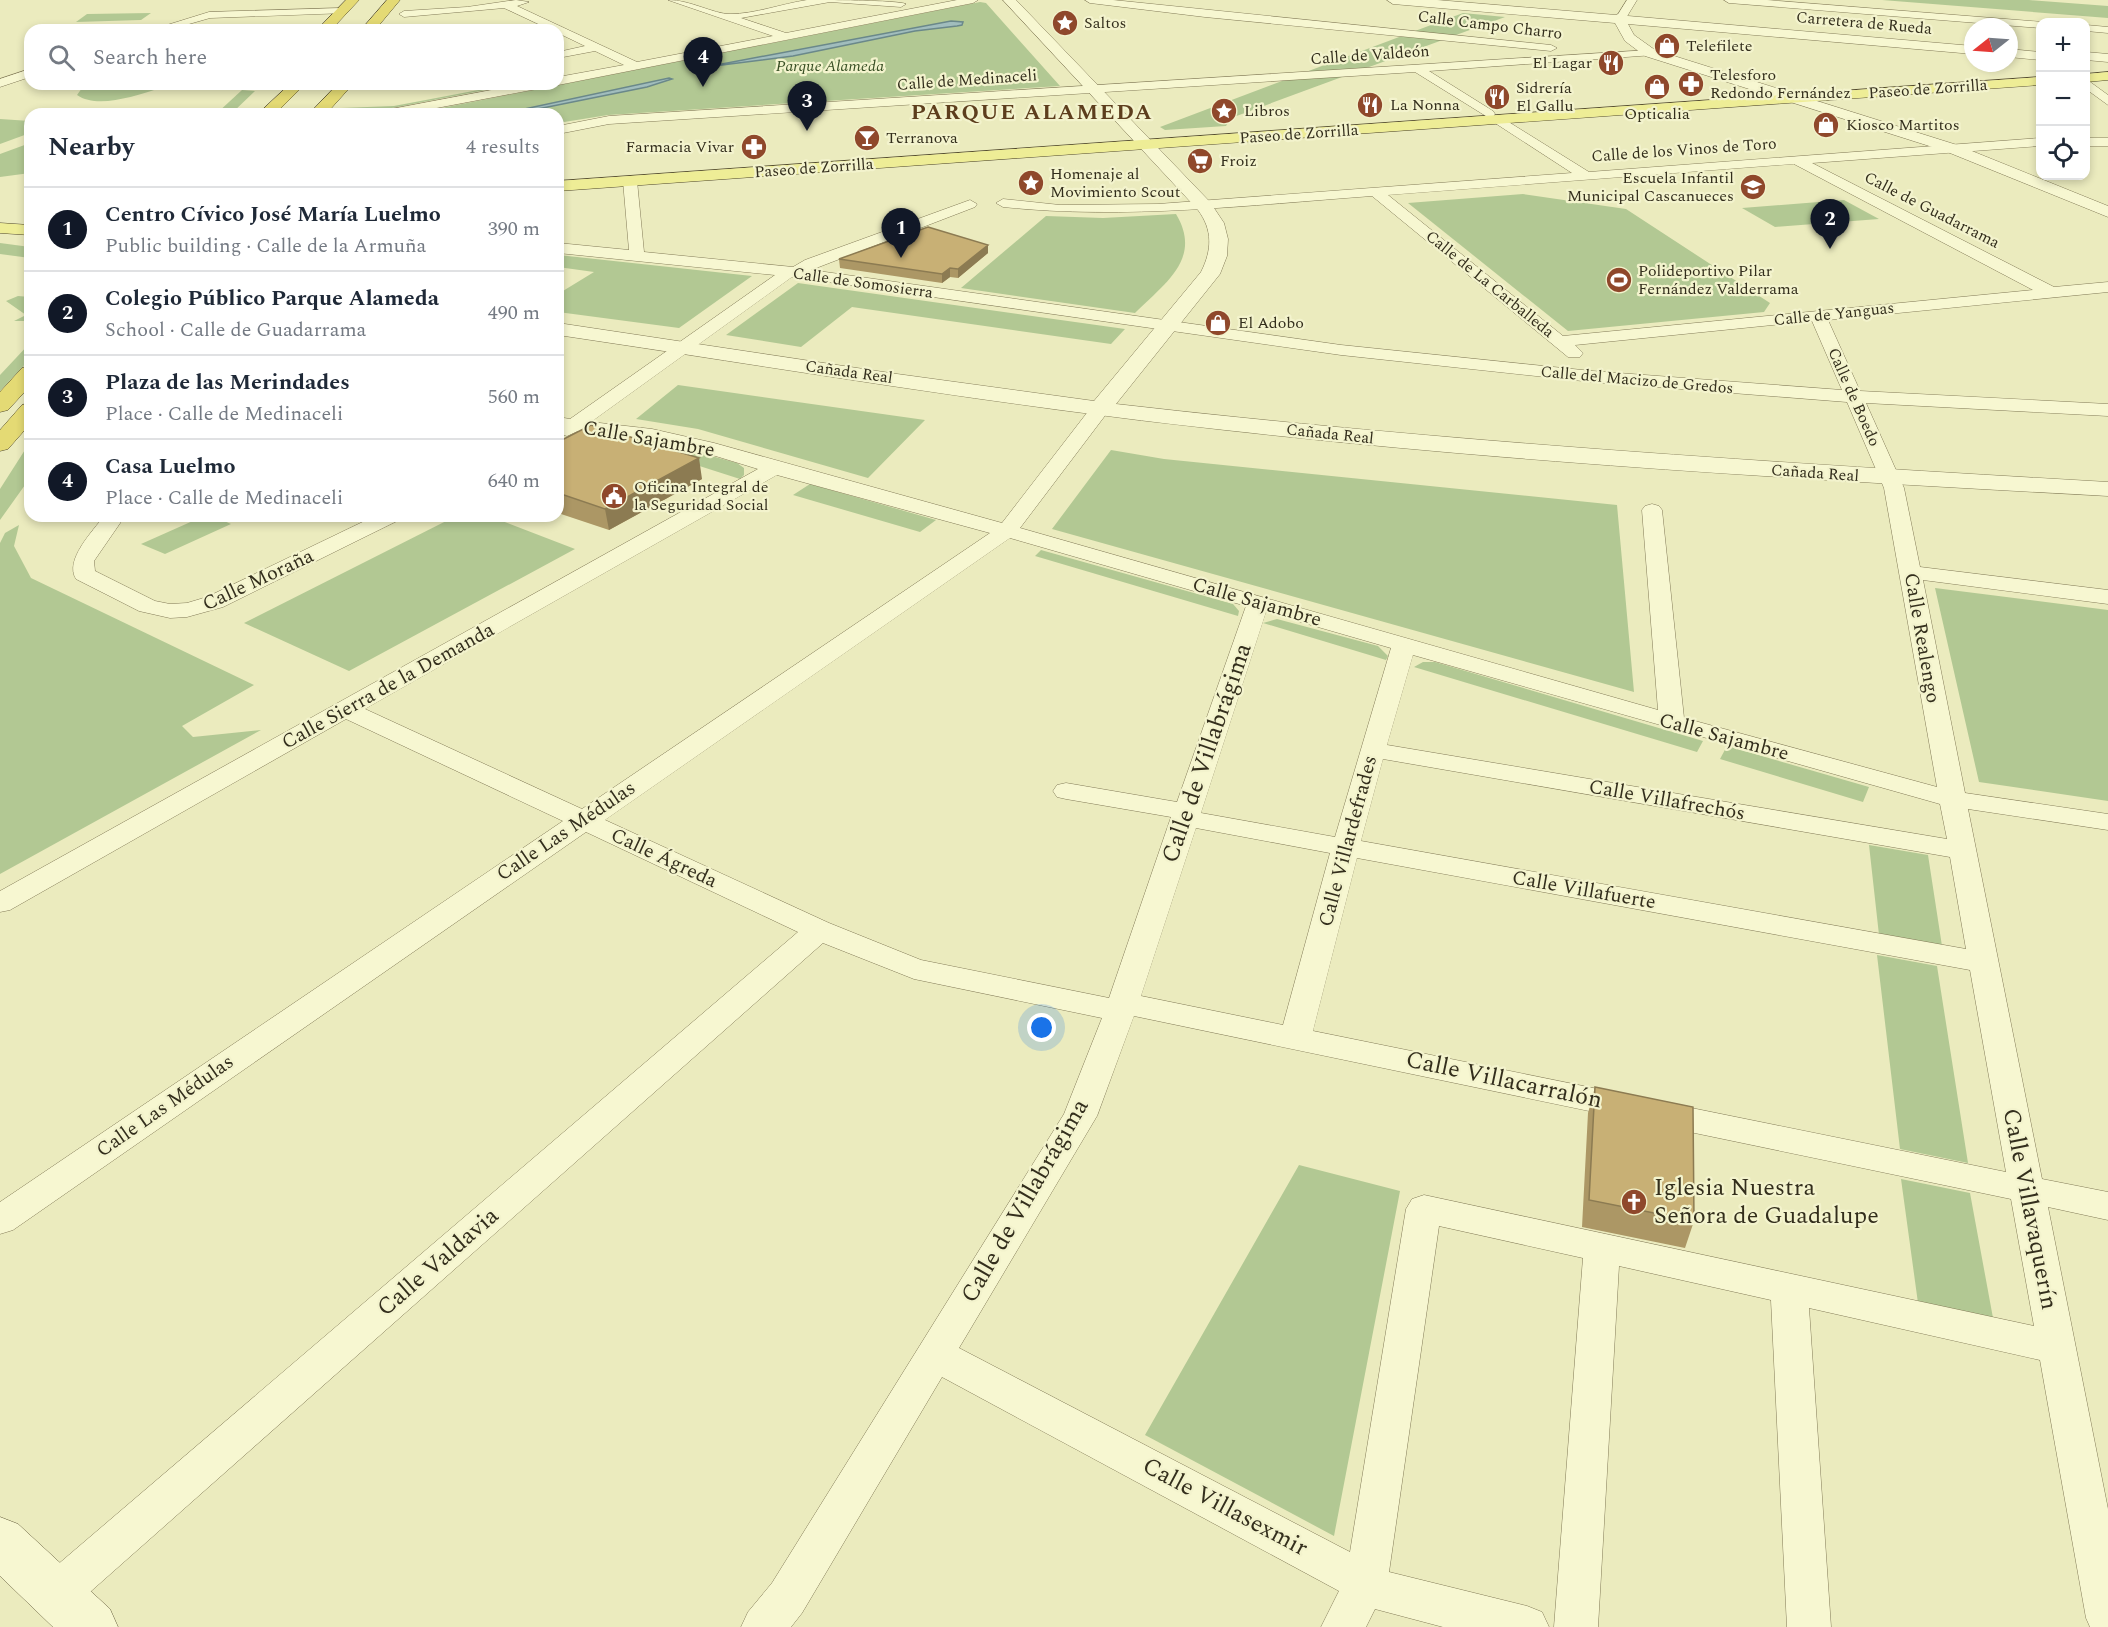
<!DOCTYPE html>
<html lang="en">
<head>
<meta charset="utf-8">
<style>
	body { margin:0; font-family:Spectral,serif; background:#f6f6f7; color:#1f2937 }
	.controls { position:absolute; right:18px; top:18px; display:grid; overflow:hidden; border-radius:12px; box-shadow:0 3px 9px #0003 }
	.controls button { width:54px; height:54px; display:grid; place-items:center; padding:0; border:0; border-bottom:2px solid #e0e1e3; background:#fff; color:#1f2937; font:30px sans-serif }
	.compass { position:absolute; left:1964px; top:18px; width:54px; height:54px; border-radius:50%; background:#fff; box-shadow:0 3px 9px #0003; rotate:253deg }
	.you { position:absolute; left:1042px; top:1028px; width:21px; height:21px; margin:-15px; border:4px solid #fff; border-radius:50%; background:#1a73e8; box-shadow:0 0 0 9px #1a73e833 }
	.badge { display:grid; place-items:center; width:39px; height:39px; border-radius:50%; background:#111827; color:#fff; font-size:20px; font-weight:700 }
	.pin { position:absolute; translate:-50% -50px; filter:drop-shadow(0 2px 3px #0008) }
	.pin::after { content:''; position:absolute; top:32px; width:21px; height:18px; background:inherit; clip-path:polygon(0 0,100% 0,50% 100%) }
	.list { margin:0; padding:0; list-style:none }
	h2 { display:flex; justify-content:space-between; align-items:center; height:78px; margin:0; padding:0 24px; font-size:26px }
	h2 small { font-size:20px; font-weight:400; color:#747a83 }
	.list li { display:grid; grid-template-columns:39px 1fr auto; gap:18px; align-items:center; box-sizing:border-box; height:84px; padding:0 24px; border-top:2px solid #e0e1e3 }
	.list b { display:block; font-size:22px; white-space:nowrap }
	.list p { margin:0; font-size:20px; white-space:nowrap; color:#747a83 }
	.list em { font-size:20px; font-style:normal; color:#747a83 }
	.icon { flex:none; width:33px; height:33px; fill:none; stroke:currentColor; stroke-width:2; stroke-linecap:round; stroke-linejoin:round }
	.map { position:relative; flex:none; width:2108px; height:1627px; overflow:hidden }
	.search { position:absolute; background:#fff; box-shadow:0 3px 9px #0003; left:24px; top:24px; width:540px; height:66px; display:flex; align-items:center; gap:15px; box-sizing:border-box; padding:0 21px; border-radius:18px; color:#747a83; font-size:22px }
	.panel { position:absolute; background:#fff; box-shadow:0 3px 9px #0003; left:24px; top:108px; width:540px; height:414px; border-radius:18px }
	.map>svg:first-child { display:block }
	.green { fill:#b2c893 }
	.water { fill:#a1bdbd; stroke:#6a888a; stroke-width:1.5 }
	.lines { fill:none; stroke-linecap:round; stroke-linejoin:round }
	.minor-casing { stroke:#837b58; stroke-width:1 }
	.tertiary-casing { stroke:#837b58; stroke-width:1 }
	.secondary-casing { stroke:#645c3b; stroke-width:1 }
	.primary-casing { stroke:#50482c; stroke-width:1 }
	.trunk-casing { stroke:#50482c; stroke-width:1 }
	.minor { fill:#f7f7d1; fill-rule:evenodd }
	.tertiary { fill:#f7f7d1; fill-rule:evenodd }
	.secondary { fill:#f7f7d1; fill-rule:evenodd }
	.primary { fill:#eeed96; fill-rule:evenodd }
	.trunk { fill:#e4da74; fill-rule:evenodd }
	.wall { fill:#ac9765 }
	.shaded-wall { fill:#8c7b52 }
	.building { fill:#c8b075; stroke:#8c7b52; stroke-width:1.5 }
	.labels { text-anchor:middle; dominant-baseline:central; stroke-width:4.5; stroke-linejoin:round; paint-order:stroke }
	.far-poi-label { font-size:16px; fill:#332e1c; stroke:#f3f3cd; text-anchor:start }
	.far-street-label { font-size:16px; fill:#332e1c; stroke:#f3f3cd }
	.far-park-label { font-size:16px; font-style:italic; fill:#374e23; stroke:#f3f3cd }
	.street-label { font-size:20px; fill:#332e1c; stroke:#f3f3cd }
	.far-district-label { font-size:22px; font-weight:bold; letter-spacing:1.5px; fill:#5d3e1d; stroke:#f3f3cd }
	.near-street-label { font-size:24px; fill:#332e1c; stroke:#f3f3cd }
	.near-poi-label { font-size:24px; fill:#332e1c; stroke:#f3f3cd; text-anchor:start }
</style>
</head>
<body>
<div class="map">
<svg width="2108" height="1627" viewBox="0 0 2108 1627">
	<rect width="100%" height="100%" fill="#ebebbe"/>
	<!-- green -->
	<path class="green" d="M1882 0H2029L2108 6V18Z
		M980 2 986 3 1060 86 608 115 558 123V114H411Z
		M151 13 141 20 76 22 87 14Z
		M1463 13 1505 17 1231 118 1226 126 1165 130 1160 127Z
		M93 84H116L110 88C125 91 141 87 157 89 135 96 97 109 77 95L82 88Z
		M510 84H517L361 114H336L341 108 394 106Z
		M242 90 255 91 231 114H216Z
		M0 119 30 121V133L0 144Z
		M30 143V173L0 177V154Z
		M1523 194 1626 209 1770 303 1764 312 1568 331 1408 203Z
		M1844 200 1879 219 1775 227 1742 208Z
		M1176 214C1203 259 1164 284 1135 313L961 288 1046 216 1103 218Z
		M0 243 30 247V258L0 254Z
		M558 255 577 257 752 276 679 328 558 312V294L594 272 558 267Z
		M798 283 1125 329 1111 344 852 307 801 347 726 335Z
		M18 296 30 297V321H14L26 315 6 301Z
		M30 343V359L0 391V375Z
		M678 385 925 420 868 478 698 429 636 419Z
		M615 435 664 443 737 463 744 468V475L740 479 609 437Z
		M30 442V478L0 520V489Z
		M1111 450 1164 459 1617 505 1634 692 1052 529Z
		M810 484 936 520 920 532 793 495Z
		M204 516H213L231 524 165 554 141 544Z
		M456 516H489L575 549 349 671 244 623Z
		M19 525 14 546 31 578 254 685 182 726 193 737 261 730 0 874V543L5 533Z
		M1041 550 1233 604 1239 611 1238 616 1035 556Z
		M1935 588 2108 610V801L1979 782Z
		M1277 619 1378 646 1388 656 1386 660 1263 623Z
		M1423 662H1435L1703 741 1697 752 1414 667Z
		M1727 746 1869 787 1863 802 1720 759Z
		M1869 845 1928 855 1942 946 1879 935Z
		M1877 955 1937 966 1968 1163 1900 1149Z
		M1299 1165 1400 1191 1334 1536 1145 1435Z
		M1901 1179 1970 1193 1993 1318 1918 1303Z"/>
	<!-- water -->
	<path class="water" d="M951 21 963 22 962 25 957 26 915 31 793 56 706 67Z
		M669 78 672 79 647 87 513 114H501Z"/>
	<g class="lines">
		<!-- minor casing -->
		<g class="minor-casing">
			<path id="minor" d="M516 0 529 2 517 6 637 62 773 36 668 0C691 0 713 14 730 14 755 14 781 4 807 0 821 0 898 0 906 4L901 7 830 2 741 18 786 33 957 0H978L973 3 558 85 556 84H558V77L624 65 595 51 558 58V52L585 46 558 33V30H551L504 8 404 17 399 14 404 11 467 7Z
				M1085 0H1113L1551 45 1557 48 1551 51 1205 17 1090 3Z
				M1627 0H1637L1626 18H1618L1617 16Z
				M1724 0H1767L2043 22H2040V28L1729 3Z
				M342 8 347 11 346 13 210 18 168 30H151L209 12Z
				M2086 25 2108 27V33L2086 31Z
				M1650 50 1656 53 1654 55 1429 71 1493 111 1495 114 1493 117 1489 118 1415 72 609 124 558 134V126L609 116Z
				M30 69V77L0 87V79Z
				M2086 79 2108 95V105L2086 89Z
				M523 84H548L542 88 405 114H380L386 110Z
				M1499 116 1589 172 2040 138V146L1812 163 2054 287 2108 282V292L1828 320 1860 391 2108 404V416L1866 403 1904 488 1920 567 2108 590V604L1923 580 1965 793 2108 814V830L1968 809 2042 1179 2108 1192V1220L2048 1207 2108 1509V1627H2090L2086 1618 2040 1360 1809 1308 1831 1627H1787L1771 1300 1619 1266 1598 1627H1554L1583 1258 1439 1226 1389 1572 1527 1606 1542 1612 1549 1627H1443L1375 1609 1366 1627H1321L1339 1591 942 1377 802 1613 791 1627H741L748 1612 772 1583 1064 1114 1102 1018 914 979 823 943 72 1608 57 1614 42 1608 35 1593 42 1578 798 932 586 832 13 1230 0 1234V1202L563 821 346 719 10 910 0 912V891L758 469 709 454 652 441 578 431 567 436 560 434 558 417 570 419 775 275 558 253V243L629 250 623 181 630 177 637 181 644 252 793 267 805 260 970 200 977 204 975 207 811 270 1341 345 1592 371 1842 390 1812 321 1575 345 1583 353 1580 357H1568L1372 196C1249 205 1126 220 1003 207L996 203 1003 199 1060 205 1158 204 1572 173 1495 123 1493 120ZM1794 164 2033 290 1563 336 1388 195ZM792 277 1341 355 1592 382 1847 402 1884 488 1937 787 1684 718 1662 510 1659 506 1652 504 1645 506 1642 510 1658 710 1020 528 1107 413 1109 409 1107 405H1093L1002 523 714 443 652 429 591 422ZM777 475 990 533 582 809 365 709ZM1010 538 1246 606 1177 802 1066 783 1057 785 1053 791 1057 797 1066 799 1171 817 1109 998 921 960 829 923 605 820ZM1266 612 1391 648 1335 837 1201 813ZM1413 655 1940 804 1947 839 1387 745ZM1383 759 1950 857 1966 949 1361 841ZM1196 828 1330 853 1283 1025 1141 996ZM1357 858 1970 970 2006 1172 1313 1031ZM1134 1016 2011 1199 2034 1326 1424 1195 1412 1199 1406 1209 1350 1552 959 1348 1097 1116Z
				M2086 138H2108V146H2086Z
				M104 516H125L94 561 95 571 155 601 170 604 187 603 207 597 375 516H402L399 520 223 607 187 617 170 618 139 611 76 579C64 560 93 531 104 516Z"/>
		</g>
		<!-- tertiary casing -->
		<g class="tertiary-casing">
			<path id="tertiary" d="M1003 0H1016L1210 202 1224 223 1228 239 1227 256 1220 274 1116 404C1446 442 1777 463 2108 482V496C1813 480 1518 463 1225 430 1002 406 780 368 558 335V323L897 374 1094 401 1201 272C1212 250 1213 230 1198 210Z
				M1387 0H1437L1616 15 1622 12 1628 16 1973 46V54L1628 24 1634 35 1655 50 1957 145 2108 206V217L1945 151 1645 56 1625 41 1615 23 1393 4Z
				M2009 49 2040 52V60L2009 57Z
				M2086 52 2108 54V62L2086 60Z"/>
		</g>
		<!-- secondary casing -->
		<g class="secondary-casing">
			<path id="secondary" d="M0 1517 18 1524 110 1609 118 1627H53L0 1576Z"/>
		</g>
		<!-- primary casing -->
		<g class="primary-casing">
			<path id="primary" d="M2108 72V80L2086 82V74Z
				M2040 77V85L558 191V181Z
				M0 223 30 225V235L0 233Z"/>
		</g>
		<!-- trunk casing -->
		<g class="trunk-casing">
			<path id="trunk" d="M346 0H359L331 30H317Z
				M387 0H400L375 30H361Z
				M290 84H305L275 114H258Z
				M338 84H353L326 114H309Z
				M30 366V386L8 410 0 412V392L22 368Z
				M30 403V424L8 449 0 451V430L22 405Z"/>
		</g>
		<!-- minor -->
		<use href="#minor" class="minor"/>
		<!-- tertiary -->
		<use href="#tertiary" class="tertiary"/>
		<!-- secondary -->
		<use href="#secondary" class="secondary"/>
		<!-- primary -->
		<use href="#primary" class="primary"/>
		<!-- trunk -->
		<use href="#trunk" class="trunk"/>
	</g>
	<!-- wall -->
	<path class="wall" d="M988 245V253L958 278 950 277 942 283 840 268 839 259Z
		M558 442 702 479 609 530 558 513Z
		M1595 1087 1694 1221 1685 1248 1582 1227 1588 1113Z"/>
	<!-- shaded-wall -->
	<path class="shaded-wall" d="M988 245V253L958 278V269Z
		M950 268V277L942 283V274Z
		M699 458 702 479 609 530 605 509Z"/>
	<!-- building -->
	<path class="building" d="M928 227 988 245 958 269 950 268 942 274 839 259Z
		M591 425 699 458 605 509 558 493V442Z
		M1595 1087 1693 1107 1694 1221 1589 1200Z"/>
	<!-- icons -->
	<defs>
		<g id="sight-disc" transform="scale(1.35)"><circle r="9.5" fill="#8f482b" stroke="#f3f3cd"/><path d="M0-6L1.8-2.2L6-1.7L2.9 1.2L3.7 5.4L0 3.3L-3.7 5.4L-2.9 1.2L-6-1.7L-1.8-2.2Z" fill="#fff"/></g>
		<g id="shop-disc" transform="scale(1.35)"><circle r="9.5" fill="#8f482b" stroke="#f3f3cd"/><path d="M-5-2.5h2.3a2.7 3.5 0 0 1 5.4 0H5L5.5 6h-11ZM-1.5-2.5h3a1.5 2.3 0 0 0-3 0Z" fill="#fff"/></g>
		<g id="restaurant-disc" transform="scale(1.35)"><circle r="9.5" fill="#8f482b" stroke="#f3f3cd"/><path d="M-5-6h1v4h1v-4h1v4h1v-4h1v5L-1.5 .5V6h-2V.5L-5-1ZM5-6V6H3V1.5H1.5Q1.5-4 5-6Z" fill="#fff"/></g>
		<g id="pharmacy-disc" transform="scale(1.35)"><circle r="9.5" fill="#8f482b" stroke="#f3f3cd"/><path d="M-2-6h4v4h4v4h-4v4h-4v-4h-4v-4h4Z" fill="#fff"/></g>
		<g id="bar-disc" transform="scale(1.35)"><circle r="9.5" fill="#8f482b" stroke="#f3f3cd"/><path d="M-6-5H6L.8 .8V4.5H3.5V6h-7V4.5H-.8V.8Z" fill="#fff"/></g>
		<g id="supermarket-disc" transform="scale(1.35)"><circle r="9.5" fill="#8f482b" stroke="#f3f3cd"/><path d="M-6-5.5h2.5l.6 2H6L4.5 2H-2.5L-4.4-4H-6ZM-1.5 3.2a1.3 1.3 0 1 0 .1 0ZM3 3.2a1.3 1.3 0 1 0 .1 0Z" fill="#fff"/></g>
		<g id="school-disc" transform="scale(1.35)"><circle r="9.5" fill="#8f482b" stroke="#f3f3cd"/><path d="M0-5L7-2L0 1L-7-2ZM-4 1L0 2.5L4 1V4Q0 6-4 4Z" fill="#fff"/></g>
		<g id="stadium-disc" transform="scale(1.35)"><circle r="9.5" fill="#8f482b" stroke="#f3f3cd"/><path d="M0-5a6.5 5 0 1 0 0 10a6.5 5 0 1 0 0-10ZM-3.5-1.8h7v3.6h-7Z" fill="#fff"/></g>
		<g id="civic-disc" transform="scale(1.35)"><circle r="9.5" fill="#8f482b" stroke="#f3f3cd"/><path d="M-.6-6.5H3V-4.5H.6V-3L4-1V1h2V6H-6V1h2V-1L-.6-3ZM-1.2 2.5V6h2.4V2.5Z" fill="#fff"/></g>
		<g id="church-disc" transform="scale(1.35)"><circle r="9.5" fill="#8f482b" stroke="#f3f3cd"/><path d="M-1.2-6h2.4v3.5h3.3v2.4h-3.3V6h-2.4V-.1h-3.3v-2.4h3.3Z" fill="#fff"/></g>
	</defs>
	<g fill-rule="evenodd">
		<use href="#sight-disc" x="1065" y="23"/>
		<use href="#shop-disc" x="1667" y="46"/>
		<use href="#restaurant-disc" x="1611" y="63"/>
		<use href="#pharmacy-disc" x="1691" y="84"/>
		<use href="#shop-disc" x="1657" y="87"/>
		<use href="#restaurant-disc" x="1497" y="97"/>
		<use href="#restaurant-disc" x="1370" y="105"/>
		<use href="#sight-disc" x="1224" y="111"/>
		<use href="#shop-disc" x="1826" y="125"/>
		<use href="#bar-disc" x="867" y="138"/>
		<use href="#pharmacy-disc" x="754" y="147"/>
		<use href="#supermarket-disc" x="1200" y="161"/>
		<use href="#sight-disc" x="1031" y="183"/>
		<use href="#school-disc" x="1753" y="187"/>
		<use href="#stadium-disc" x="1619" y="280"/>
		<use href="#shop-disc" x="1218" y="323"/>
		<use href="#civic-disc" x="614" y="496"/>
		<use href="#church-disc" x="1634" y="1202"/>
	</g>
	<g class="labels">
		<!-- far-poi labels -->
		<g class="far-poi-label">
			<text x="1084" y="23">Saltos</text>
			<text x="1686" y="46">Telefilete</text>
			<text x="1592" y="63" text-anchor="end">El Lagar</text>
			<text x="1710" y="75">Telesforo<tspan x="1710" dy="18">Redondo Fernández</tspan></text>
			<text x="1516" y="88">Sidrería<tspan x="1516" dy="18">El Gallu</tspan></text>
			<text x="1390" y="105">La Nonna</text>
			<text x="1244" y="111">Libros</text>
			<text x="1657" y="114" text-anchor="middle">Opticalia</text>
			<text x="1846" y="125">Kiosco Martitos</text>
			<text x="886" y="138">Terranova</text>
			<text x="734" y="147" text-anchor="end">Farmacia Vivar</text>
			<text x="1220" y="161">Froiz</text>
			<text x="1050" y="174">Homenaje al<tspan x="1050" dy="18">Movimiento Scout</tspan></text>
			<text x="1734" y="178" text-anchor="end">Escuela Infantil<tspan x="1734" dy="18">Municipal Cascanueces</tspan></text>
			<text x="1638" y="271">Polideportivo Pilar<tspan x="1638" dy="18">Fernández Valderrama</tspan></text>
			<text x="1238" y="323">El Adobo</text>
			<text x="634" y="487">Oficina Integral de<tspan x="634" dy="18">la Seguridad Social</tspan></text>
		</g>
		<!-- far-street labels -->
		<g class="far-street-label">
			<text transform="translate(1864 23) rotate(5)">Carretera de Rueda</text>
			<text transform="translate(1490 25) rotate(7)">Calle Campo Charro</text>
			<text transform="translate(1370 55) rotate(-4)">Calle de Valdeón</text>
			<text transform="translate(967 80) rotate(-4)">Calle de Medinaceli</text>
			<text transform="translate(1928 89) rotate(-4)">Paseo de Zorrilla</text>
			<text transform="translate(1299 134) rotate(-4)">Paseo de Zorrilla</text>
			<text transform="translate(1684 150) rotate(-4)">Calle de los Vinos de Toro</text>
			<text transform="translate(814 168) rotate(-4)">Paseo de Zorrilla</text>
			<text transform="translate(1932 210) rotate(27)">Calle de Guadarrama</text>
			<text transform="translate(863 283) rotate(8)">Calle de Somosierra</text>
			<text transform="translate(1490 284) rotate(39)">Calle de La Carballeda</text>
			<text transform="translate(1834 314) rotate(-6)">Calle de Yanguas</text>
			<text transform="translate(849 372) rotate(8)">Cañada Real</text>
			<text transform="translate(1637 380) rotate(5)">Calle del Macizo de Gredos</text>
			<text transform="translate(1854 397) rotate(66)">Calle de Boedo</text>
			<text transform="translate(1330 434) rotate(6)">Cañada Real</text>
			<text transform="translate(1815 473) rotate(4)">Cañada Real</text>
		</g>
		<!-- far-park labels -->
		<g class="far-park-label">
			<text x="830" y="66">Parque Alameda</text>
		</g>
		<!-- street labels -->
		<g class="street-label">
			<text transform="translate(649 439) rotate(10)">Calle Sajambre</text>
			<text transform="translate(258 580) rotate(-25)">Calle Moraña</text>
			<text transform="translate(1257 602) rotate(16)">Calle Sajambre</text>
			<text transform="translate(1922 638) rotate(80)">Calle Realengo</text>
			<text transform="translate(388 686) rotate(-29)">Calle Sierra de la Demanda</text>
			<text transform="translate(1724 737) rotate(15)">Calle Sajambre</text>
			<text transform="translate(1667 800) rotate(10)">Calle Villafrechós</text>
			<text transform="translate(566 831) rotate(-34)">Calle Las Médulas</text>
			<text transform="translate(1348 841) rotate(-75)">Calle Villardefrades</text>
			<text transform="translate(664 858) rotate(25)">Calle Ágreda</text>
			<text transform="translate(1584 890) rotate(10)">Calle Villafuerte</text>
			<text transform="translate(165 1106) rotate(-35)">Calle Las Médulas</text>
		</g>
		<!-- far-district labels -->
		<g class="far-district-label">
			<text x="1032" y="112">PARQUE ALAMEDA</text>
		</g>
		<!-- near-street labels -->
		<g class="near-street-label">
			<text transform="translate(1207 753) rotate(-71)">Calle de Villabrágima</text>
			<text transform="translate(1504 1080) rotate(12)">Calle Villacarralón</text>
			<text transform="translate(1025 1201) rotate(-60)">Calle de Villabrágima</text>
			<text transform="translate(2030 1209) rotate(79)">Calle Villavaquerín</text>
			<text transform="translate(438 1262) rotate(-41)">Calle Valdavia</text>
			<text transform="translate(1225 1507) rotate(28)">Calle Villasexmir</text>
		</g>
		<!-- near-poi labels -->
		<g class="near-poi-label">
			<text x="1654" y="1188">Iglesia Nuestra<tspan x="1654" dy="28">Señora de Guadalupe</tspan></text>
		</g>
	</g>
</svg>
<div class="controls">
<button>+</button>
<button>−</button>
<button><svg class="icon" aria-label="locate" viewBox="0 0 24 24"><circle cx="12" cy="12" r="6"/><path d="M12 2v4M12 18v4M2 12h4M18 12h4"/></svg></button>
</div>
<svg class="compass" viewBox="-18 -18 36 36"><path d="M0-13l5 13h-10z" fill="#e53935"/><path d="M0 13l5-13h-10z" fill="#747a83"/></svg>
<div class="you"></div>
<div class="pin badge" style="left:901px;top:258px">1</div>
<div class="pin badge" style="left:1830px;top:249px">2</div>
<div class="pin badge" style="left:807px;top:131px">3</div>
<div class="pin badge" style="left:703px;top:87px">4</div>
<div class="search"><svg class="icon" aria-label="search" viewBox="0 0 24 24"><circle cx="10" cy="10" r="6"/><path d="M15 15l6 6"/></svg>Search here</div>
<section class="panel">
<h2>Nearby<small>4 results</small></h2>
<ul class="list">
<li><span class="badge">1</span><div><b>Centro Cívico José María Luelmo</b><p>Public building · Calle de la Armuña</p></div><em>390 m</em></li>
<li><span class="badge">2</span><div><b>Colegio Público Parque Alameda</b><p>School · Calle de Guadarrama</p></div><em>490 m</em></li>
<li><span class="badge">3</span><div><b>Plaza de las Merindades</b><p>Place · Calle de Medinaceli</p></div><em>560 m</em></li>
<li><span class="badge">4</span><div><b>Casa Luelmo</b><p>Place · Calle de Medinaceli</p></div><em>640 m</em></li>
</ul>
</section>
</div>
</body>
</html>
